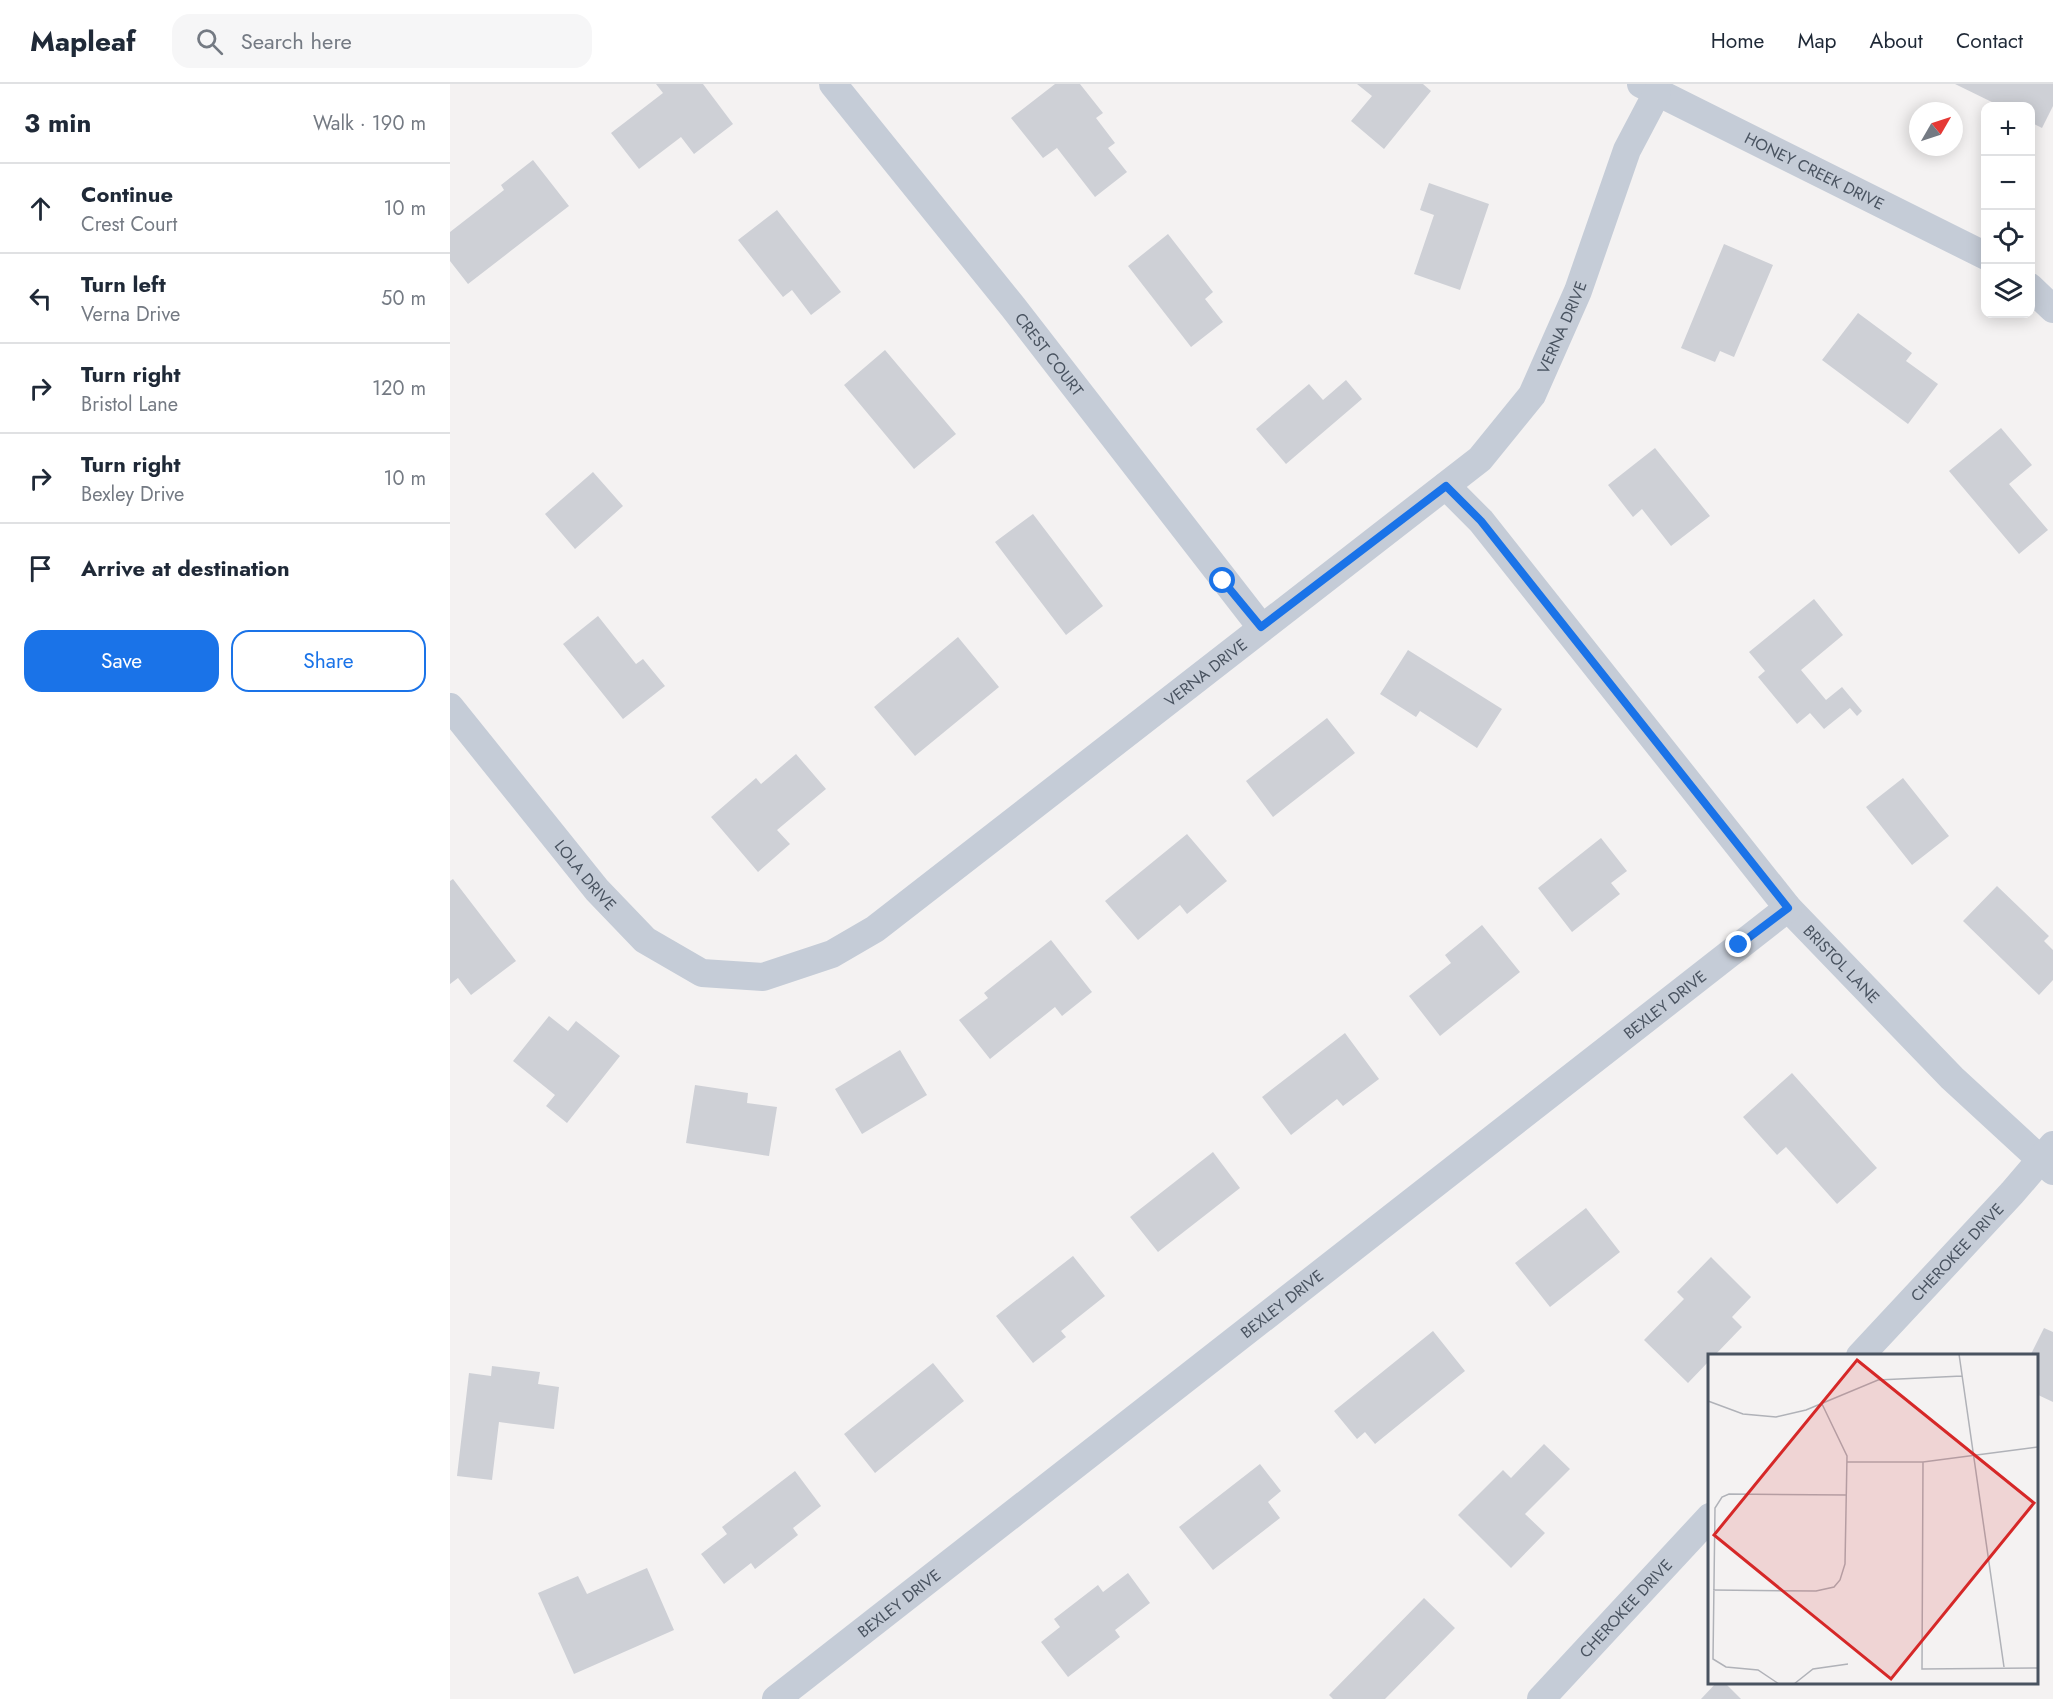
<!DOCTYPE html>
<html lang="en">
<head>
<meta charset="utf-8">
<style>
	body { margin:0; font-family:Jost,sans-serif; background:#f6f6f7; color:#1f2937 }
	.controls { position:absolute; right:18px; top:18px; display:grid; overflow:hidden; border-radius:12px; box-shadow:0 3px 15px #0003 }
	.controls button { width:54px; height:54px; display:grid; place-items:center; padding:0; border:0; border-bottom:2px solid #e0e1e3; background:#fff; color:#1f2937; font:30px sans-serif }
	.compass { position:absolute; left:1459px; top:18px; width:54px; height:54px; border-radius:50%; background:#fff; box-shadow:0 3px 15px #0003; rotate:51deg }
	.stop { position:absolute; width:18px; height:18px; margin:-14px; border:4px solid #1a73e8; border-radius:50%; background:#fff }
	.stop.end { background:#1a73e8; border-color:#fff; box-shadow:0 2px 6px #0008 }
	.list { margin:0; padding:0; list-style:none }
	h2 { display:flex; justify-content:space-between; align-items:center; height:78px; margin:0; padding:0 24px; font-size:26px }
	h2 small { font-size:20px; font-weight:400; color:#747a83 }
	.list li { display:grid; grid-template-columns:39px 1fr auto; gap:18px; align-items:center; box-sizing:border-box; height:90px; padding:0 24px; border-top:2px solid #e0e1e3 }
	.list b { display:block; font-size:22px; white-space:nowrap }
	.list p { margin:0; font-size:20px; white-space:nowrap; color:#747a83 }
	.list em { font-size:20px; font-style:normal; color:#747a83 }
	.actions { display:flex; gap:12px; padding:18px 24px }
	.actions a { flex:1; padding:14px 0; border:2px solid #1a73e8; border-radius:18px; text-align:center; font-size:21px; color:#1a73e8 }
	.actions .main { background:#1a73e8; color:#fff }
	.icon { flex:none; width:33px; height:33px; fill:none; stroke:currentColor; stroke-width:2; stroke-linecap:round; stroke-linejoin:round }
	.map { position:relative; flex:none; width:1603px; height:1615px; overflow:hidden }
	header { display:flex; align-items:center; gap:36px; box-sizing:border-box; height:84px; padding:0 30px; background:#fff; border-bottom:2px solid #e0e1e3 }
	header strong { font-size:28px }
	nav { display:flex; gap:33px; margin-inline-start:auto; font-size:21px }
	.search { width:420px; height:54px; background:#f6f6f7; display:flex; align-items:center; gap:15px; box-sizing:border-box; padding:0 21px; border-radius:18px; color:#747a83; font-size:22px }
	main { display:flex }
	aside { flex:1; background:#fff }
	.map>svg:first-child { display:block }
	.building { fill:#ced0d6 }
	.lines { fill:none; stroke-linecap:round; stroke-linejoin:round }
	.street { stroke:#c5ccd7; stroke-width:28 }
	.route { stroke:#1a73e8; stroke-width:8 }
	.labels { text-anchor:middle; dominant-baseline:central; stroke-width:4.5; stroke-linejoin:round; paint-order:stroke }
	.street-label { font-size:16px; fill:#495360; stroke:#fff }
	.inset-road { fill:none; stroke:#b0b2b8; stroke-width:1.5 }
	.view { fill:#d62828; fill-opacity:0.15; stroke:#d62828; stroke-width:3 }
	.inset-edge { fill:none; stroke:#495360; stroke-width:3 }
</style>
</head>
<body>
<header>
<strong>Mapleaf</strong>
<div class="search"><svg class="icon" aria-label="search" viewBox="0 0 24 24"><circle cx="10" cy="10" r="6"/><path d="M15 15l6 6"/></svg>Search here</div>
<nav><a>Home</a><a>Map</a><a>About</a><a>Contact</a></nav>
</header>
<main>
<aside>
<h2>3 min<small>Walk · 190 m</small></h2>
<ul class="list">
<li><svg class="icon" aria-label="ahead" viewBox="0 0 24 24"><path d="M12 20V5M6 11l6-6 6 6"/></svg><div><b>Continue</b><p>Crest Court</p></div><em>10 m</em></li>
<li><svg class="icon" aria-label="left" viewBox="0 0 24 24"><path d="M17 20v-9H6M10 6l-5 5 5 5"/></svg><div><b>Turn left</b><p>Verna Drive</p></div><em>50 m</em></li>
<li><svg class="icon" aria-label="right" viewBox="0 0 24 24"><path d="M7 20v-9h11M14 6l5 5-5 5"/></svg><div><b>Turn right</b><p>Bristol Lane</p></div><em>120 m</em></li>
<li><svg class="icon" aria-label="right" viewBox="0 0 24 24"><path d="M7 20v-9h11M14 6l5 5-5 5"/></svg><div><b>Turn right</b><p>Bexley Drive</p></div><em>10 m</em></li>
<li><svg class="icon" aria-label="arrive" viewBox="0 0 24 24"><path d="M6 21V4h12l-3 4 3 4H6"/></svg><div><b>Arrive at destination</b></div></li>
</ul>
<div class="actions"><a class="main">Save</a><a>Share</a></div>
</aside>
<div class="map">
<svg width="1603" height="1615" viewBox="0 0 1603 1615">
	<rect width="100%" height="100%" fill="#f4f2f2"/>
	<!-- building -->
	<path class="building" d="M206 0H253L283 40 244 70 231 53 189 85 161 49 213 9Z
		M605 0H630L653 29 646 34 665 59 658 64 677 88 645 113 607 64 593 74 561 34Z
		M907 0H973L981 7 934 65 901 37 922 12Z
		M1505 0H1603V22L1592 44 1580 38V22H1550Z
		M83 76 119 122 18 200 0 177V148L54 106 51 101Z
		M979 99 1039 120 1010 206 964 190 984 131 970 126Z
		M327 126 391 208 361 231 342 206 333 213 288 156Z
		M718 150 763 208 755 215 773 238 741 263 678 182Z
		M1274 160 1323 181 1284 273 1270 267 1265 278 1231 264Z
		M1408 229 1462 269 1456 277 1488 300 1458 340 1372 276Z
		M435 266 506 350 464 385 394 301Z
		M896 296 912 315 836 380 806 345 859 300 873 316Z
		M1551 344 1582 381 1559 400 1598 446 1569 470 1499 387Z
		M1205 364 1260 432 1221 462 1192 425 1183 433 1158 401Z
		M143 388 173 422 125 465 95 430Z
		M583 430 653 522 616 551 545 458Z
		M1364 515 1393 551 1351 586 1376 616 1392 603 1412 627 1407 632 1400 624 1374 645 1360 629 1347 640 1308 593 1315 587 1299 568Z
		M148 532 186 580 193 575 215 602 173 635 113 560Z
		M508 553 549 603 465 672 424 623Z
		M958 566 1052 625 1027 664 970 627 966 633 930 610Z
		M877 634 905 669 823 733 796 697Z
		M346 670 376 705 327 746 340 760 308 788 261 733 306 694 311 700Z
		M1453 694 1499 752 1462 781 1416 723Z
		M737 750 777 797 737 830 730 821 688 856 655 817Z
		M1151 754 1177 787 1161 799 1170 810 1122 848 1088 804Z
		M3 795 66 877 21 911 8 894 0 900V797Z
		M1547 802 1599 852 1594 857 1603 866V896L1589 911 1513 837Z
		M1032 841 1070 888 990 952 959 912 1001 879 995 871Z
		M601 856 642 908 612 932 605 923 540 975 509 936 538 914 534 909Z
		M99 932 118 947 126 937 170 972 117 1039 96 1022 105 1011 63 977Z
		M895 949 929 995 893 1022 887 1015 841 1051 812 1013Z
		M450 966 477 1011 412 1050 385 1005Z
		M1342 989 1427 1084 1387 1120 1336 1063 1327 1071 1293 1033Z
		M245 1001 298 1009 297 1019 327 1023 319 1072 236 1059Z
		M763 1068 790 1104 708 1168 680 1133Z
		M1136 1124 1170 1168 1100 1223 1065 1179Z
		M623 1172 655 1212 611 1247 616 1253 583 1279 546 1232Z
		M1261 1173 1301 1213 1282 1233 1292 1243 1264 1272H1260V1276L1238 1299 1194 1256 1234 1215 1227 1208Z
		M1594 1244 1603 1248V1318L1586 1310V1272H1580Z
		M983 1247 1015 1287 925 1360 915 1348 907 1355 884 1327Z
		M483 1279 514 1317 425 1389 394 1350Z
		M42 1282 90 1288 88 1300 109 1303 104 1345 49 1338 42 1396 7 1392 19 1289 41 1292Z
		M1094 1360 1120 1385 1075 1430 1095 1449 1061 1484 1008 1431 1053 1386 1061 1394Z
		M810 1380 831 1407 818 1418 830 1434 763 1486 729 1443Z
		M345 1387 371 1422 343 1444 348 1451 305 1485 301 1479 274 1500 251 1470 277 1450 272 1443Z
		M197 1484 224 1546 124 1590 88 1509 128 1492 137 1510Z
		M678 1489 700 1519 665 1546 670 1553 618 1593 591 1558 610 1543 604 1535 648 1501 653 1508Z
		M974 1514 1005 1544 935 1615H883L879 1611Z
		M1267 1598H1274L1291 1615H1251Z"/>
	<g class="lines">
		<!-- street -->
		<g class="street">
			<path id="s1" d="M383 0 563 223 811 543"/>
			<path id="s2" d="M1191 0 1536 172"/>
			<path d="M1580 203 1603 225"/>
			<path id="s3" d="M996 402 1031 437 1338 824 1502 994 1603 1087"/>
			<path id="s4" d="M0 623 147 806 195 856 252 889 313 893 382 870 425 845 1030 375 1082 311 1128 207 1177 66 1207 9"/>
			<path id="s5" d="M1410 1272 1562 1109 1603 1061"/>
			<path id="s6" d="M326 1615 1338 824"/>
			<path id="s7" d="M1091 1615 1260 1433"/>
		</g>
	</g>
	<g class="lines">
		<!-- route -->
		<path class="route" d="M773 497 811 543 996 402 1031 437 1338 824 1289 861"/>
	</g>
	<g class="labels">
		<!-- street labels -->
		<g class="street-label">
			<text stroke="none"><textPath href="#s2" startOffset="194">HONEY CREEK DRIVE</textPath></text>
			<text stroke="none"><textPath href="#s4" startOffset="1476">VERNA DRIVE</textPath></text>
			<text stroke="none"><textPath href="#s1" startOffset="346">CREST COURT</textPath></text>
			<text stroke="none"><textPath href="#s4" startOffset="972">VERNA DRIVE</textPath></text>
			<text stroke="none"><textPath href="#s4" startOffset="216">LOLA DRIVE</textPath></text>
			<text stroke="none"><textPath href="#s3" startOffset="621">BRISTOL LANE</textPath></text>
			<text stroke="none"><textPath href="#s6" startOffset="1128">BEXLEY DRIVE</textPath></text>
			<text stroke="none"><textPath href="#s5" startOffset="142">CHEROKEE DRIVE</textPath></text>
			<text stroke="none"><textPath href="#s6" startOffset="642">BEXLEY DRIVE</textPath></text>
			<text stroke="none"><textPath href="#s6" startOffset="156">BEXLEY DRIVE</textPath></text>
			<text stroke="none"><textPath href="#s7" startOffset="124">CHEROKEE DRIVE</textPath></text>
		</g>
	</g>
	<!-- overview -->
	<g transform="translate(1258 1270)">
		<rect width="330" height="330" fill="#f4f2f2"/>
		<path class="inset-road" d="M251 0 296 313M0 47 35 60 68 63 98 56 170 26 254 22M139 108H215L330 93M215 108 214 315 330 314M5 236 108 237 126 233 132 226 137 210 139 102 114 50M71 330 50 316 18 313 5 305 7 154 14 143 21 140 138 141M86 330 105 315 140 310"/>
		<path class="view" d="M149 6 326 149 183 325 6 181Z"/>
		<rect width="330" height="330" class="inset-edge"/>
	</g>
</svg>
<div class="controls">
<button>+</button>
<button>−</button>
<button><svg class="icon" aria-label="locate" viewBox="0 0 24 24"><circle cx="12" cy="12" r="6"/><path d="M12 2v4M12 18v4M2 12h4M18 12h4"/></svg></button>
<button><svg class="icon" aria-label="layers" viewBox="0 0 24 24"><path d="M12 4l9 5-9 5-9-5zM3 14l9 5 9-5"/></svg></button>
</div>
<svg class="compass" viewBox="-18 -18 36 36"><path d="M0-13l5 13h-10z" fill="#e53935"/><path d="M0 13l5-13h-10z" fill="#747a83"/></svg>
<div class="stop" style="left:773px;top:497px"></div>
<div class="stop end" style="left:1289px;top:861px"></div>
</div>
</main>
</body>
</html>
